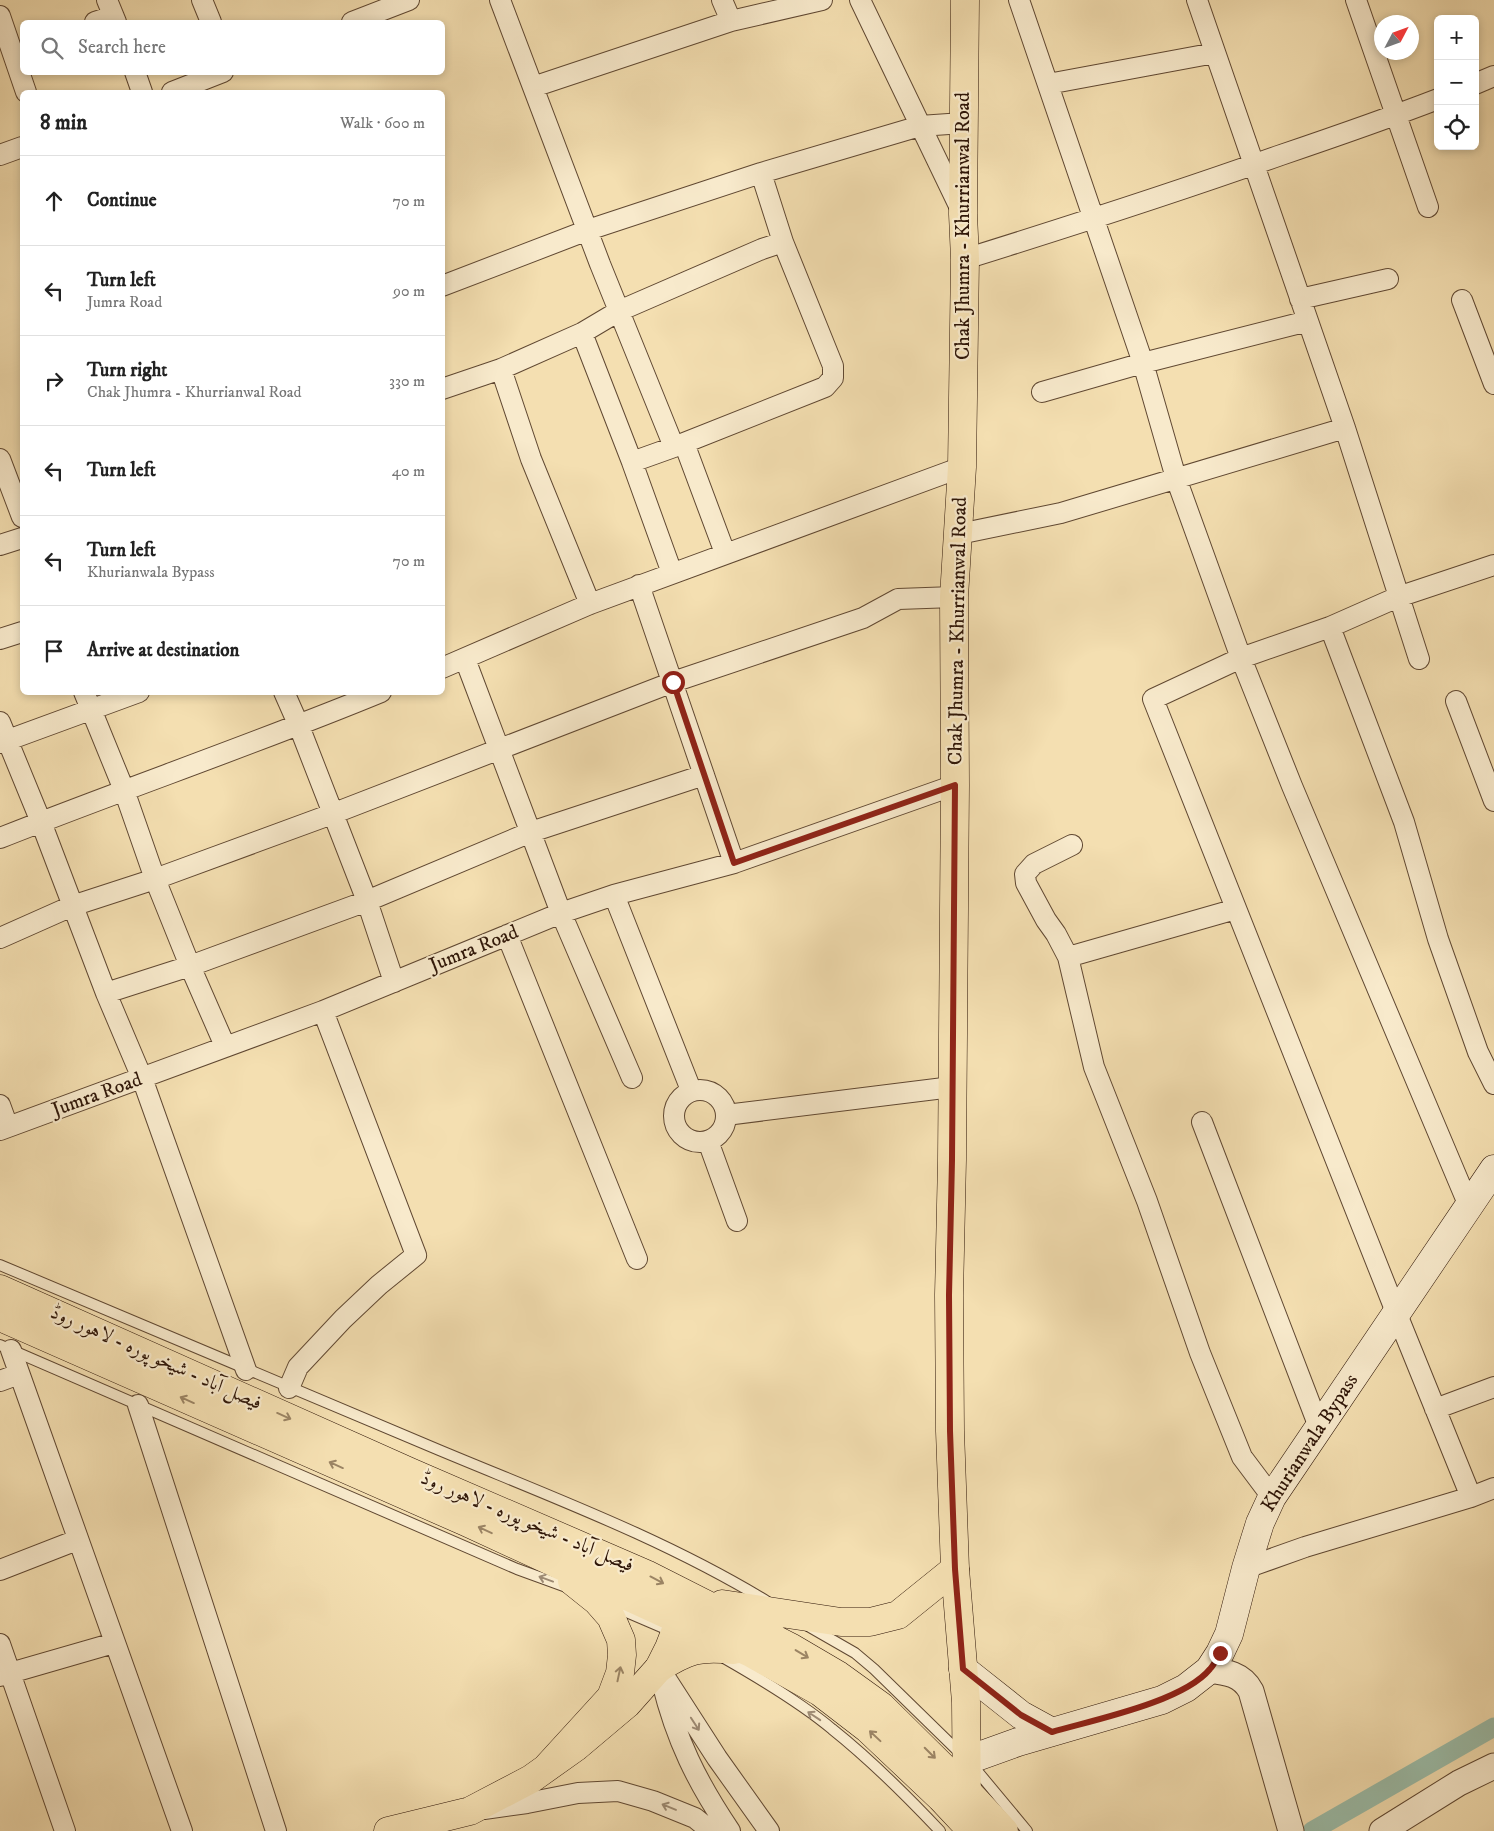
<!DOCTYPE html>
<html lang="en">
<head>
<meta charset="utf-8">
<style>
	body { margin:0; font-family:"IM FELL DW Pica",Amiri,serif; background:#f6f6f6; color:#222 }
	.controls { position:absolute; right:15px; top:15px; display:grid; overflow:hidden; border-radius:8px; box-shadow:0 2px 8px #0003 }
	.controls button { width:45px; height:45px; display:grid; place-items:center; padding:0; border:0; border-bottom:1px solid #e0e0e0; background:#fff; color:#222; font:25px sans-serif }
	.compass { position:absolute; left:1374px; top:15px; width:45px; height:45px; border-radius:50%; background:#fff; box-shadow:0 2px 8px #0003; rotate:49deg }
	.stop { position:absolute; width:15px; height:15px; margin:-11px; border:4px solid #8f2418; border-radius:50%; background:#fff }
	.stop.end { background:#8f2418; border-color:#fff; box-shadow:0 1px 5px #0008 }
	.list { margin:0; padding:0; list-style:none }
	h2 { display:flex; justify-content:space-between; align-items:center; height:65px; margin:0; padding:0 20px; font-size:21px }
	h2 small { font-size:16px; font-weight:400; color:#767676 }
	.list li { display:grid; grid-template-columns:32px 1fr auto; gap:15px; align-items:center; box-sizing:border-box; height:90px; padding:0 20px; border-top:1px solid #e0e0e0 }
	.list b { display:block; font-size:19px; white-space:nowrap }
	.list p { margin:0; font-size:16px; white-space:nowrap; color:#767676 }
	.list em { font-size:16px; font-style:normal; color:#767676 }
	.icon { flex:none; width:28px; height:28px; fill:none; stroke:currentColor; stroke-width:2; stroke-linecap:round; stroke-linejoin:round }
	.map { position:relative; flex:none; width:1494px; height:1831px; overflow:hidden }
	.search { position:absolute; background:#fff; box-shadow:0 2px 8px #0003; left:20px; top:20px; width:425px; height:55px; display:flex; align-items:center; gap:12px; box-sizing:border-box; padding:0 18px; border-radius:8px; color:#767676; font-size:19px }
	.panel { position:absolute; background:#fff; box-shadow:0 2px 8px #0003; left:20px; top:90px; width:425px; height:605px; border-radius:8px }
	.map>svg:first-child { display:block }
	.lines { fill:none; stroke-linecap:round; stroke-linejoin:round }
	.canal { stroke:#9cbda9; stroke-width:19 }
	.service-casing { stroke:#604832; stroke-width:12 }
	.minor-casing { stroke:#604832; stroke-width:22 }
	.tertiary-casing { stroke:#604832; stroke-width:27 }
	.secondary-casing { stroke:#2e1507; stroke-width:29 }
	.primary-casing { stroke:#2e1507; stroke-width:29 }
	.trunk-casing { stroke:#2e1507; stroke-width:29 }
	.service { stroke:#f8eacc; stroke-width:10 }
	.minor { stroke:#f8eacc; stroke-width:20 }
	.tertiary { stroke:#f8eacc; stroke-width:25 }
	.secondary { stroke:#f8eacc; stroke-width:28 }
	.primary { stroke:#f4dfb1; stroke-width:28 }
	.trunk { stroke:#f4dfb1; stroke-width:28 }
	.oneway { stroke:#9b8464 }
	.oneway2 { stroke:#9d8a73 }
	.route { stroke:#8f2418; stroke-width:6 }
	.labels { text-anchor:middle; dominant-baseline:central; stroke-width:4.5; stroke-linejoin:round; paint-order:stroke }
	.street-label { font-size:20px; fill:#2e1507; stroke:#f8eacc }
</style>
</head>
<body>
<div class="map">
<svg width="1494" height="1831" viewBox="0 0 1494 1831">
	<rect width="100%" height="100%" fill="#f4dfb1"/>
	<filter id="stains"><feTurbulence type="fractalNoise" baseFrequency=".004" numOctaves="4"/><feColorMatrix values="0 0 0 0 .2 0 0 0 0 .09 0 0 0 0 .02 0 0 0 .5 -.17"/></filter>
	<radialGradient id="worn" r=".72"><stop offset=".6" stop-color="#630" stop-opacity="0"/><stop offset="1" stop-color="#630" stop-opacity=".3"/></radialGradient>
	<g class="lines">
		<!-- canal -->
		<path class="canal" d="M1312 1831 1494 1727"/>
		<!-- service casing -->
		<g class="service-casing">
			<path id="service" d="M0 1265C146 1327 292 1389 439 1450 549 1496 665 1539 768 1602
				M0 1345 517 1569 572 1589
				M610 1605 673 1632
				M808 1626 855 1653 874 1669 961 1754
				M724 1658C759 1678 801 1703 832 1729 871 1760 906 1795 940 1831
				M973 1766 1027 1831"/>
		</g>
		<!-- minor casing -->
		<g class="minor-casing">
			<path id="minor" d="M107 0 116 22
				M202 0 211 22
				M500 0 600 264 674 447 684 443 725 553
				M722 0 731 21
				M860 0 961 210
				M1019 0 1143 363 1176 478 1241 658 1292 786 1469 1206
				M1197 0 1345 428 1419 659
				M1356 0 1428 207
				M0 16 26 92
				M95 22 113 16
				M352 22 409 0
				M135 72 142 92
				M1048 84 1215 53
				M1475 84 1494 76
				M533 87 731 21 822 0
				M172 92 223 72
				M0 155 22 147
				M965 259C1071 226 1177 192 1281 155 1334 137 1386 119 1438 99
				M442 286 588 230 761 173 920 126 963 123
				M1300 299 1388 279
				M1462 300 1494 384
				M582 333 632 462
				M501 369 531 459 590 604
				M442 389 501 369 582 333 619 311 762 249 783 242
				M1042 392 1143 363 1308 321
				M684 443 825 387 833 378V366L783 242 761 173
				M0 459 22 517
				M959 534 1061 513 1345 428
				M0 545 22 538
				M672 573 632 462 674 447
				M639 585 734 863
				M1330 627 1404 822 1438 939 1478 1052 1494 1084
				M0 639 22 632
				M465 659 561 913 632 1078
				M442 668 590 604 962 467
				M84 692 124 790 155 879 190 966 225 1046
				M284 692 299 726 367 901 394 982
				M1456 701 1494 801
				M0 722 41 822 106 993 142 1078 246 1370
				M0 743 139 692
				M0 838C126 788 255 744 381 692
				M1072 845 1034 864 1025 874 1026 883 1046 920 1056 934 1068 957 1094 1067 1147 1201 1200 1353 1242 1457 1272 1497
				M614 895 691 1090
				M507 935 637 1259
				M0 938 72 906 155 879 332 814 673 682 863 618 898 599 954 597
				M1068 957 1236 909
				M106 993 190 966 367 901 531 832 704 775
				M674 1116a26 26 0 1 1 52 0a26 26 0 1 1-52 0Z
				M0 1105 8 1127
				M726 1115 952 1087
				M1202 1122 1319 1427
				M0 1130 323 1011 561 913 614 895 734 863 955 785
				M708 1141 737 1221
				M11 1350 182 1831
				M0 1381 19 1374
				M289 1388 298 1367 343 1319 379 1285 416 1255 323 1011
				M138 1405 276 1831
				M1435 1409 1494 1387
				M1471 1497 1396 1312 1153 699 1241 658 1330 627 1398 597 1494 565
				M1246 1568 1305 1547 1471 1497 1494 1488
				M0 1570 77 1540
				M0 1644 65 1831
				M659 1668 717 1758 769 1831
				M0 1676 114 1643
				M662 1682C676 1740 697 1782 730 1831
				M484 1809 527 1803 578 1793 618 1791 653 1801 695 1818 711 1831"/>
		</g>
		<!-- tertiary casing -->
		<g class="tertiary-casing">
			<path id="tertiary" d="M1209 1670C1226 1672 1242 1674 1251 1691L1291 1831
				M1382 1831 1459 1783 1494 1766"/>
		</g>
		<!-- secondary casing -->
		<g class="secondary-casing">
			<path id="secondary" d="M963 1669 1021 1715 1052 1732
				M968 1760 1018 1742 1162 1700 1186 1688 1209 1670 1220 1653 1229 1634 1246 1568 1260 1523 1272 1497 1494 1169"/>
		</g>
		<!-- primary casing -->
		<g class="primary-casing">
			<path id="primary" d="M965 0 963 214 965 259 962 467 954 597 955 785 952 1160 949 1295 950 1431 955 1569 966 1702 967 1810
				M388 1831 470 1811 531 1779 576 1747 627 1704 659 1668 669 1648 688 1599"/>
		</g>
		<!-- trunk casing -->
		<g class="trunk-casing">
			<path id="trunk" d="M0 1289 410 1472 646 1574 792 1648 838 1675 881 1706 966 1790 1004 1831
				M0 1317 466 1522 751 1653 820 1692 868 1729 941 1798 972 1831
				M722 1604 841 1622H870L898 1615 955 1569
				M659 1668C688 1650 699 1646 734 1650
				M548 1766 611 1697 620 1673 622 1655 621 1640 611 1617 597 1601 572 1581"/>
		</g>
		<!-- service -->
		<use href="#service" class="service"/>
		<!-- minor -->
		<use href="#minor" class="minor"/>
		<!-- tertiary -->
		<use href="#tertiary" class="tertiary"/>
		<!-- secondary -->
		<use href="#secondary" class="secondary"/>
		<!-- primary -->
		<use href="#primary" class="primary"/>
		<!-- trunk -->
		<use href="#trunk" class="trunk"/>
	</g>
	<!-- one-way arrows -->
	<defs><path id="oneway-shaft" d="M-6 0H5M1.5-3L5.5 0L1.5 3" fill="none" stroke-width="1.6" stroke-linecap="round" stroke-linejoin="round" transform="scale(1.25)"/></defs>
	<g class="oneway">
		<use href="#oneway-shaft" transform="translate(187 1400) rotate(-156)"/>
		<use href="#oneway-shaft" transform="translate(284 1416) rotate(24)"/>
		<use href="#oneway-shaft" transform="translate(336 1465) rotate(-156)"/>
		<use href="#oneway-shaft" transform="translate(485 1530) rotate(-155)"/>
		<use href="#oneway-shaft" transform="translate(657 1580) rotate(28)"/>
		<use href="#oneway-shaft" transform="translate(802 1654) rotate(31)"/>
		<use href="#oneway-shaft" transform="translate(619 1674) rotate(-78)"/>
		<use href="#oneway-shaft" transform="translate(875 1736) rotate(-137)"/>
		<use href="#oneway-shaft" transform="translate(930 1753) rotate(45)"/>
	</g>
	<g class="oneway2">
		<use href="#oneway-shaft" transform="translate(546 1579) rotate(-160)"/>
		<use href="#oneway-shaft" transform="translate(814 1716) rotate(-146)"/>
		<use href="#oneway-shaft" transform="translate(695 1724) rotate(57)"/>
		<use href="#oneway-shaft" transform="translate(669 1807) rotate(-158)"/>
	</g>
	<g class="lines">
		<!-- route -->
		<path class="route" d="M673 682 734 863 955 785 952 1160 949 1295 950 1431 955 1569 963 1669 1021 1715 1052 1732C1093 1720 1183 1702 1210 1669 1214 1665 1217 1658 1220 1653"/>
	</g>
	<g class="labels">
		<!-- street labels -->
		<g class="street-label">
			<text transform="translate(963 226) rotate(-90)">Chak Jhumra - Khurrianwal Road</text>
			<text transform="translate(958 631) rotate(-89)">Chak Jhumra - Khurrianwal Road</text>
			<text transform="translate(474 949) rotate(-22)">Jumra Road</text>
			<text transform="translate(97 1095) rotate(-20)">Jumra Road</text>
			<text transform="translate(156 1358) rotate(24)">فیصل آباد - شیخو پورہ - لاہور روڈ</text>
			<text transform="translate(1310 1443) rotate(-57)">Khurianwala Bypass</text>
			<text transform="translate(527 1522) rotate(23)">فیصل آباد - شیخو پورہ - لاہور روڈ</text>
		</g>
	</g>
	<rect width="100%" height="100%" filter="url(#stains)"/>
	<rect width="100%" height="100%" fill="url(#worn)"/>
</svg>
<div class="controls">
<button>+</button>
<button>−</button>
<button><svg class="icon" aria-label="locate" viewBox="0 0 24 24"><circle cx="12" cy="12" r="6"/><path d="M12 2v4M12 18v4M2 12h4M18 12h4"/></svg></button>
</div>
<svg class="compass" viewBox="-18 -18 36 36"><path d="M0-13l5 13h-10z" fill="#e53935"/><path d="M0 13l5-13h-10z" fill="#767676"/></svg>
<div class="stop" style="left:673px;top:682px"></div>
<div class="stop end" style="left:1220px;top:1653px"></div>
<div class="search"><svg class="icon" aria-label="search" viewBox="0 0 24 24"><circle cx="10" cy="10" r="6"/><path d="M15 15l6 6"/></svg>Search here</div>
<section class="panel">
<h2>8 min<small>Walk · 600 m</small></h2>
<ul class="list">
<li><svg class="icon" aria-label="ahead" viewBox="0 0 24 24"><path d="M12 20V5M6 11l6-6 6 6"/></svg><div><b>Continue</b></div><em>70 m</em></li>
<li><svg class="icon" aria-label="left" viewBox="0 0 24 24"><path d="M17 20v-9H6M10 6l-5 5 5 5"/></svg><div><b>Turn left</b><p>Jumra Road</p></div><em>90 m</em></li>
<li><svg class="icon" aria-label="right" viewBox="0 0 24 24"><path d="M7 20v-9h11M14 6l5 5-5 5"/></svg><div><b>Turn right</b><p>Chak Jhumra - Khurrianwal Road</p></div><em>330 m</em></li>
<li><svg class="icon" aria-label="left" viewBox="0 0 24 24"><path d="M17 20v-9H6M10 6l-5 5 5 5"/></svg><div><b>Turn left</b></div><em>40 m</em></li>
<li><svg class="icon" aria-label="left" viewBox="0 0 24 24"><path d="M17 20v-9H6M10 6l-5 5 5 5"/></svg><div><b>Turn left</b><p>Khurianwala Bypass</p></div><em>70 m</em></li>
<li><svg class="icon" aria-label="arrive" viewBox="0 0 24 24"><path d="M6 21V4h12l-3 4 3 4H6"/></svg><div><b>Arrive at destination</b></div></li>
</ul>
</section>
</div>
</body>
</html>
